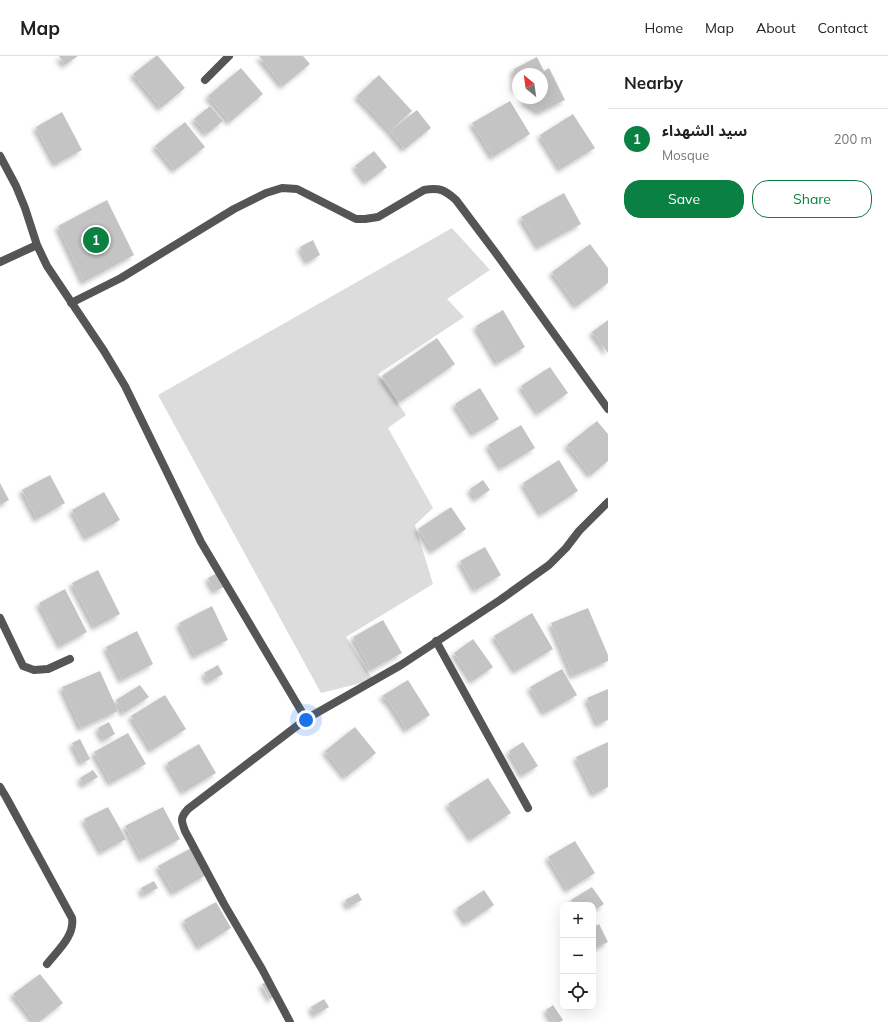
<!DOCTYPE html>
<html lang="en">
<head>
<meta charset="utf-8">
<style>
	body { margin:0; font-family:Mulish,"Noto Sans Arabic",sans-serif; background:#f6f6f6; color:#202124 }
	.controls { position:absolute; right:12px; bottom:12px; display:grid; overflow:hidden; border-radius:8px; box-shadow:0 4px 16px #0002 }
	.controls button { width:36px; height:36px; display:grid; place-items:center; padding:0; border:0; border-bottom:1px solid #e0e0e0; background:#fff; color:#202124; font:20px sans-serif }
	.compass { position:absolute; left:512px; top:12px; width:36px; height:36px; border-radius:50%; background:#fff; box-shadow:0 4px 16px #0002; rotate:331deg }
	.you { position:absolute; left:306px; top:664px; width:14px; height:14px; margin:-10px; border:3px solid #fff; border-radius:50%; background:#1a73e8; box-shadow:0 0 0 6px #1a73e833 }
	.badge { display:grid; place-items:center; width:26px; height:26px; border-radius:50%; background:#0b8043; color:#fff; font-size:13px; font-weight:700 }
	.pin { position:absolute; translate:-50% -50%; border:2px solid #fff; box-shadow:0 1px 4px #0006 }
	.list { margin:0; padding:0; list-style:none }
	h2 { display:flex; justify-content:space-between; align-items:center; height:52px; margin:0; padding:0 16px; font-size:17px }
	h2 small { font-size:13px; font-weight:400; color:#757577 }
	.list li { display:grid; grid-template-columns:26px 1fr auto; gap:12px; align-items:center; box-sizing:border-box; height:60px; padding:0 16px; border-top:1px solid #e0e0e0 }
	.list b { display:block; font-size:15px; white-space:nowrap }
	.list p { margin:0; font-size:13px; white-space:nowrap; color:#757577 }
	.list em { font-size:13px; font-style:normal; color:#757577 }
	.actions { display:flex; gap:8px; padding:12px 16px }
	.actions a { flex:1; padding:9px 0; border:1px solid #0b8043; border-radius:16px; text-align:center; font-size:14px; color:#0b8043 }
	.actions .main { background:#0b8043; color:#fff }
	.icon { flex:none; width:22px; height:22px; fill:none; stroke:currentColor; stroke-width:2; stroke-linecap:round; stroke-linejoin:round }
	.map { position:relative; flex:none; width:608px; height:966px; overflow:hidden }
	header { display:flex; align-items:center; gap:24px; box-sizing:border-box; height:56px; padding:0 20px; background:#fff; border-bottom:1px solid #e0e0e0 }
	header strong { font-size:19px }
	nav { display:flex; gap:22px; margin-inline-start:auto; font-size:14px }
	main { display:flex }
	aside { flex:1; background:#fff }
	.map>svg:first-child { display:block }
	.green { fill:#dcdcdc }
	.building { fill:#c4c4c4; filter:url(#shadow) }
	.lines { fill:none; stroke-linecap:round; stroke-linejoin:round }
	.minor { stroke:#555; stroke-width:8 }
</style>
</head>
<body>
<header>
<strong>Map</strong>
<nav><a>Home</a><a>Map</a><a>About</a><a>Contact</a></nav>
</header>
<main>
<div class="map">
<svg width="608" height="966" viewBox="0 0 608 966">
	<defs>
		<filter id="shadow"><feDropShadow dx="-3.5" dy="3.5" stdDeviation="2" flood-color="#0004"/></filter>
	</defs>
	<rect width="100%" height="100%" fill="#fff"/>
	<!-- green -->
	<path class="green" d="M452 172 490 214 447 243 464 261 378 318 406 359 388 372 433 452 415 469 433 528 346 581 373 624 321 637 158 339Z"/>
	<!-- building -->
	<path class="building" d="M59 0H78L65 9Z
		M156 0H158L185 32 161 52 133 18Z
		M259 0H303L310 8 283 30Z
		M537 1 544 15 549 12 565 44 540 56 526 47 522 42H542V18H518V36L514 31V13Z
		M241 12 263 38 230 66 208 40Z
		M379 19 412 55 390 75 357 40Z
		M510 45 530 78 493 101 472 67Z
		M210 50 223 65 207 78 194 63Z
		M417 54 431 72 405 93 390 75Z
		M62 56 82 94 56 108 36 71Z
		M573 58 595 92 561 113 540 79Z
		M185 66 205 91 175 114 155 90Z
		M374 95 387 111 367 126 355 110Z
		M564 137 581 168 539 191 521 161Z
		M107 144 134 199 84 226 58 170Z
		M313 184 320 199 308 206 300 191Z
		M590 188 608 212V227L577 250 552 216Z
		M503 254 525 291 498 307 476 270Z
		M608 264V297L592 276Z
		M437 282 455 308 400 346 382 320Z
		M550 311 568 337 539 357 521 330Z
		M480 332 499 363 474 378 455 348Z
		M597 365 608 378V405L591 419 567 389Z
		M521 369 535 392 502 412 488 389Z
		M559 404 578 435 542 458 523 427Z
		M50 419 65 447 37 463 22 434Z
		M483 424 490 434 476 443 470 433Z
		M0 427 9 444 0 449Z
		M104 436 120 464 87 482 72 454Z
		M451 451 466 473 433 495 418 473Z
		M485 491 501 519 476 534 460 505Z
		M98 514 120 558 95 571 72 527Z
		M217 517 224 531 215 535 208 522Z
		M65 533 87 576 61 590 39 547Z
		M212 550 228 584 195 600 179 567Z
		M588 552 608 599V605L573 620 551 567Z
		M532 557 553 593 516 615 494 580Z
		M383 564 402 597 371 614 353 581Z
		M137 575 153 608 122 624 106 591Z
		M473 583 493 611 473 625 454 597Z
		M218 609 223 618 209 626 204 617Z
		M562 613 577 639 545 657 530 631Z
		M100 615 118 655 81 672 62 631Z
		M408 624 430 659 407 674 389 646 382 640Z
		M140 629 149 641 124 657 116 644Z
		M608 633V664L598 668 587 642Z
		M165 639 186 673 152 694 131 660Z
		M109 666 115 678 104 684 98 672Z
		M355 671 376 697 346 721 325 695Z
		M128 677 146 708 111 727 94 696Z
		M80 683 90 703 82 707 72 687Z
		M523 686 538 710 523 719 509 695Z
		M608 686V731L594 738 576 701Z
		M199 688 216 717 184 736 167 707Z
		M93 714 98 721 84 729 80 722Z
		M488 722 511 757 472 783 448 748Z
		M108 751 126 783 102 796 84 763Z
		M163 751 180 783 142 803 125 770Z
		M575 785 595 817 568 834 548 801Z
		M191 792 206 819 174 837 158 810Z
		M154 825 158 832 144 839 141 832Z
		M592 831 604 848 593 855V849H574L571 844Z
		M484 834 494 849 467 867 457 852Z
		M358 837 362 844 349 851 345 844Z
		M216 846 231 872 200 891 184 864Z
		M599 868 608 886 596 892 593 886V871Z
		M40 918 63 947 39 966H35L13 938Z
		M267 926 275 940 270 943 262 928Z
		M324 943 329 951 315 959 311 951Z
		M553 949 563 964 560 966H554L546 954Z"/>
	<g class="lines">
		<!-- minor -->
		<path class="minor" d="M205 24 229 0
			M0 100 16 130 25 152 37 189
			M0 206 37 189 47 210 104 295 125 330 201 486 306 663 401 609 500 544 549 509 566 492 579 475 608 446
			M71 247 121 222 234 153 266 137 282 132 297 133 356 163H365L378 161 424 134C439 131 445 134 456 144L498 200 608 353
			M0 562 23 610 34 614 48 613 70 603
			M436 585 528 752
			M0 731 6 741 72 862C75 880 57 895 47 908
			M290 966 262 913 224 848 185 775C181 764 180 762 188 753L306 663"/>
	</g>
</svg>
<div class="controls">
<button>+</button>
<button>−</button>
<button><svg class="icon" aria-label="locate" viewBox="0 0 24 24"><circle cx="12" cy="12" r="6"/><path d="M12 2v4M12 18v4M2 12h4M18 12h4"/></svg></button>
</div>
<svg class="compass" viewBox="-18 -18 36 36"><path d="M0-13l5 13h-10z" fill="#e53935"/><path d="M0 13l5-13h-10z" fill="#757577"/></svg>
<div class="you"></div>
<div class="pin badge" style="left:96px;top:184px">1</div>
</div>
<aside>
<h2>Nearby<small></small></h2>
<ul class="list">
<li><span class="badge">1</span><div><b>سيد الشهداء</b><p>Mosque</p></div><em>200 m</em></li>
</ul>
<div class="actions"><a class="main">Save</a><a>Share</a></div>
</aside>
</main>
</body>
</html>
